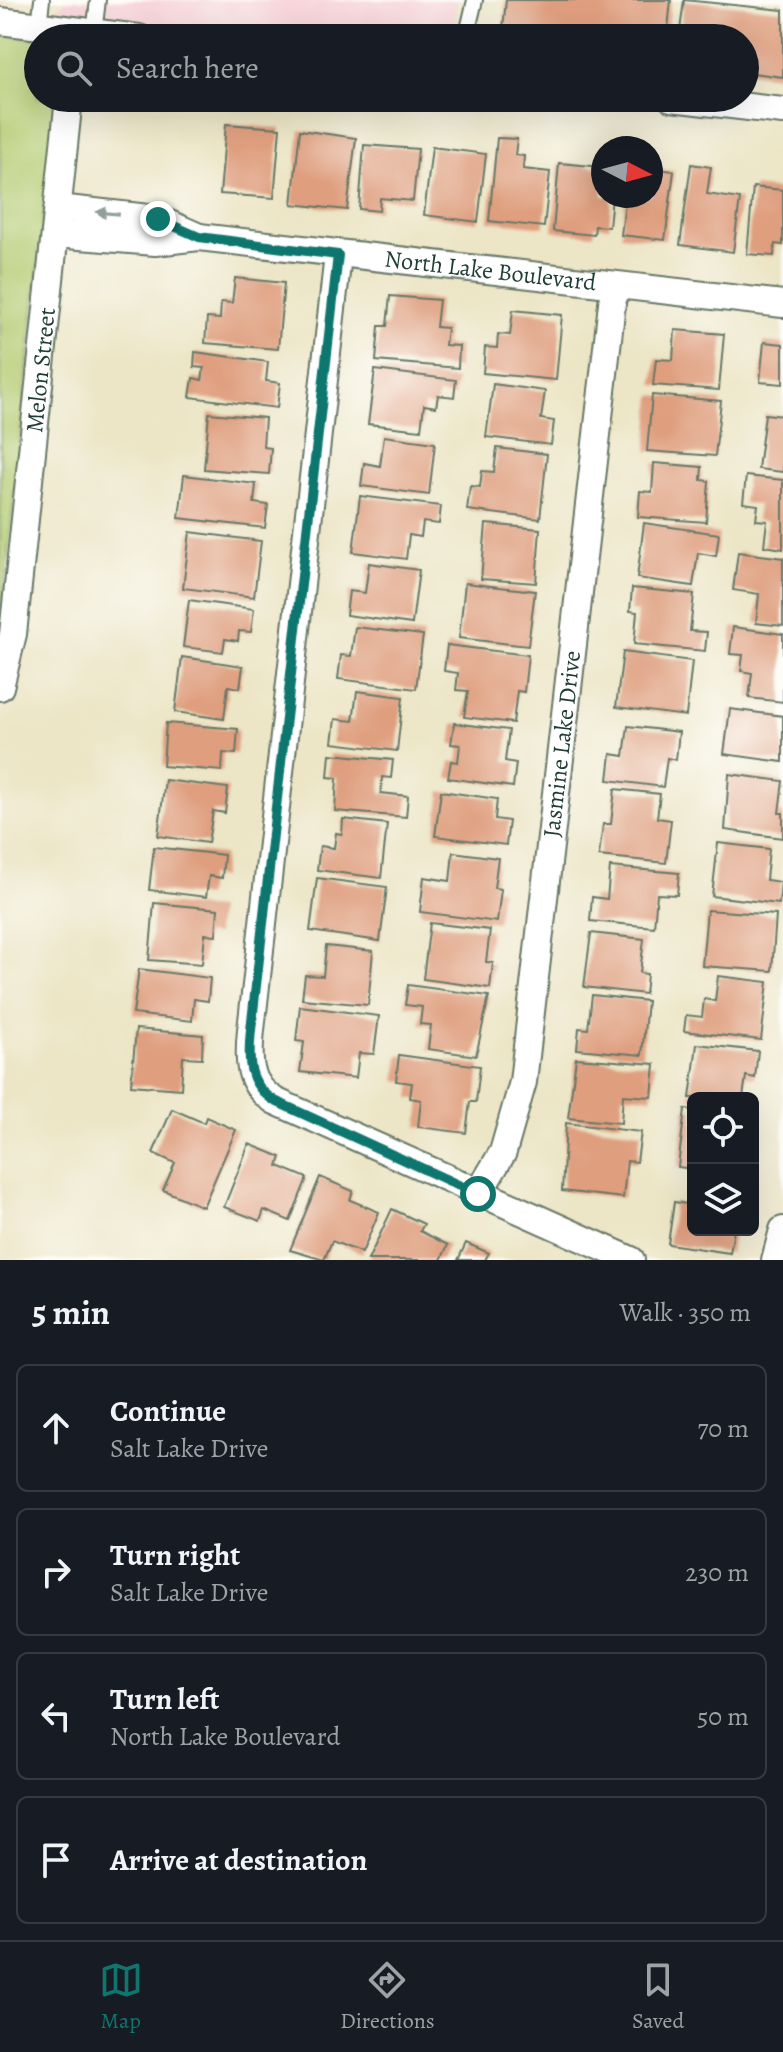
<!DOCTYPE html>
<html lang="en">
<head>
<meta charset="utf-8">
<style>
	body { margin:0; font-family:Alegreya,serif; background:#20242c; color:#f1f3f6 }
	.controls { position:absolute; right:24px; bottom:24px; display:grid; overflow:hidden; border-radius:12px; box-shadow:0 8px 32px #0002 }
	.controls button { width:72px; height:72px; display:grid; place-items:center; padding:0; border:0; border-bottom:2px solid #363941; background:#171b24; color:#f1f3f6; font:40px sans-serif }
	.compass { position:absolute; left:591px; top:136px; width:72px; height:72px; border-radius:50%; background:#171b24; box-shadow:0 8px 32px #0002; rotate:96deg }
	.stop { position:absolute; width:24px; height:24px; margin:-18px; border:6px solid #0f766e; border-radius:50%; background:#fff }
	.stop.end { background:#0f766e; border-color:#fff; box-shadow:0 2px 8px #0008 }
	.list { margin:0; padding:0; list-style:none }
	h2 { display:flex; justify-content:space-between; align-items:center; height:104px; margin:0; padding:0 32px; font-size:34px }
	h2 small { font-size:26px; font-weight:400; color:#9ea1a6 }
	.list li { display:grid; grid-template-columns:52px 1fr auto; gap:24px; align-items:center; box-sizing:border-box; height:128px; margin:0 16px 16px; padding:0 16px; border:2px solid #363941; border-radius:12px }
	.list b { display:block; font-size:30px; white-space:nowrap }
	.list p { margin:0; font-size:26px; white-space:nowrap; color:#9ea1a6 }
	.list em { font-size:26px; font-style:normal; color:#9ea1a6 }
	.icon { flex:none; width:44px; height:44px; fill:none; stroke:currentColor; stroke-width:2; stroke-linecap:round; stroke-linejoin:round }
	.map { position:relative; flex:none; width:783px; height:1260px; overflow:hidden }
	.search { position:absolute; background:#171b24; box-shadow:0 8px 32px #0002; left:24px; right:24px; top:24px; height:88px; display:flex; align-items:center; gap:20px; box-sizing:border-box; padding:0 28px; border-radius:44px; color:#9ea1a6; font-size:30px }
	.sheet { height:680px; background:#171b24 }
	nav { display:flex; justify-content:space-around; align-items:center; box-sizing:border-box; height:112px; border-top:2px solid #363941; background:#171b24; font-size:22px; color:#9ea1a6 }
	nav a { display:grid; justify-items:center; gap:4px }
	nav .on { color:#0f766e }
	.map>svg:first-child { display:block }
	.built { fill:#f7cfd5 }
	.green { fill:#b2ca6f; stroke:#688452; stroke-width:2 }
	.building { fill:#df9f7f }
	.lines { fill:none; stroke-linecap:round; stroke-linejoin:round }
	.service-casing { stroke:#677867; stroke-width:18 }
	.minor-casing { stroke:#677867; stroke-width:30 }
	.service { stroke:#fff; stroke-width:14 }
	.minor { stroke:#fff; stroke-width:26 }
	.oneway { fill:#8f9e9a }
	.route { stroke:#0f766e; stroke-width:10 }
	.labels { text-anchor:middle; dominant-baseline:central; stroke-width:7; stroke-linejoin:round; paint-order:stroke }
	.street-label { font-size:24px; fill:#1f3d34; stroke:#fdfcf7 }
</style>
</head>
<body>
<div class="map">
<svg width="783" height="1260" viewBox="0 0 783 1260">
	<rect width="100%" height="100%" fill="#fdfcf7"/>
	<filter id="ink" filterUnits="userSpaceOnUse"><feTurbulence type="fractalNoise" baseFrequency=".0125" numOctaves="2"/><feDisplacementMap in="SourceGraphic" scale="16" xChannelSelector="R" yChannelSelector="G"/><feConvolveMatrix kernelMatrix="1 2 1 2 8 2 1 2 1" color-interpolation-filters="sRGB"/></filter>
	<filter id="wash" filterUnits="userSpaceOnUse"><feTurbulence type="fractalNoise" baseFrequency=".006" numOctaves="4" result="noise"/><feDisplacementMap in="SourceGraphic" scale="32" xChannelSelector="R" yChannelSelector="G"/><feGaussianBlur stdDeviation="1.8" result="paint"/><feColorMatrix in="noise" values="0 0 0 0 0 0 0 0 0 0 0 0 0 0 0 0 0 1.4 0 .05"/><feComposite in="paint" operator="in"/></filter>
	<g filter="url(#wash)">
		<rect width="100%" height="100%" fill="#ece5c6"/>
		<!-- built -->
		<path class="built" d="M66 0H456L454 38H246L0 9V5L53 12Z"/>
		<!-- green -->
		<path class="green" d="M0 34 38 38V98H56L0 631Z"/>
		<g id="blocks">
			<!-- building -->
			<path class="building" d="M506 0H671L667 38H502Z
				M684 0 783 10V77L745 72V38H679Z
				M226 124 280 128 274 198 220 194Z
				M300 130 356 138 347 210 292 204Z
				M497 138 517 139 515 155 524 156 523 169 550 172 544 227 489 221Z
				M364 145 418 149 413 201 380 198 379 211 359 209Z
				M432 147 486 154 478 222 424 215Z
				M559 163 603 167V196H612L609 227 595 226 594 235 553 231Z
				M691 164 711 167 707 194 740 199 733 252 680 245Z
				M651 168 674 171 665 240 621 235 626 196H651Z
				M753 187 783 190V245L775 244 774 256 747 254Z
				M235 278 284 283 278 349 205 343 207 318 220 319 221 302 232 303Z
				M390 296 439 300 436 327 447 328 445 345 459 346 458 368 376 361 379 326H387Z
				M513 310 562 315 556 380 483 373 485 347 497 348 498 334 510 335Z
				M675 330 724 334 719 390 653 385 656 359 673 360Z
				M764 342 783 344V384L760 382Z
				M195 352 268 362 266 381 280 383 277 408 190 397 193 378 202 380 204 368 194 367Z
				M375 370 456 380 454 397 438 395 436 407 424 405 421 430 368 424Z
				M493 384 545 391 541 419 554 421 551 445 486 437Z
				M652 395 721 401 715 456 647 451Z
				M209 413 265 418 263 447 271 448 269 474 204 469Z
				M765 414 783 416V472L758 469Z
				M384 436 435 443 429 495 361 486 364 463 380 466Z
				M497 448 547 454 540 519 467 510 470 486 480 487 482 471 494 472Z
				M654 463 702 467 701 480 709 481 706 522 638 517 640 491 652 492Z
				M184 475 256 484 254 503 268 505 265 528 179 518Z
				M746 476 783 480V549L764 546 767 521 756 520 758 505 743 503Z
				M360 496 441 506 439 524 423 522 421 537 409 535 406 559 353 552Z
				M644 523 719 534 716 556 698 553 693 586 637 578Z
				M486 524 540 529 536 583 481 579Z
				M190 532 261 541 254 597 183 588Z
				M738 552 783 558V626L756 623 759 594 733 590Z
				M369 563 419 570 412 624 346 615 349 591 365 593Z
				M465 583 535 591 528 646 459 638Z
				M632 588 694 594 690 631 707 632 705 651 634 644 637 612 630 611Z
				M189 600 254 609 251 632 239 631 238 641 225 639 223 652 183 647Z
				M355 627 423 635 416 689 338 679 341 655 351 656Z
				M733 627 783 634V702L749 698 752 673 741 671 743 655 730 654Z
				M447 645 528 655 524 692 517 691 513 723 464 717 468 691 456 690 458 673 444 671Z
				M623 652 692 661 686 716 616 707Z
				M182 657 243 666 240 688 228 686 224 719 175 712Z
				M357 691 403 697 397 751 332 743 335 719 353 721Z
				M730 709 783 716V762L724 754Z
				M166 723 238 729 236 754 223 753 222 771 163 766Z
				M454 723 509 730 505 761 516 763 513 787 448 778 451 761 458 762 460 745 451 744Z
				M628 726 679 732 676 760 667 758 663 787 608 780 611 754 624 756Z
				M330 754 393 760 391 778 382 777 381 793 408 796 406 817 335 811 337 778 328 777Z
				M729 774 783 781 779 813H783V838L725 830Z
				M165 780 228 788 225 813 213 811 208 843 158 836Z
				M615 789 660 794 657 818 671 820 666 863 599 856 603 824H611Z
				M441 791 497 799 495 819 509 821 506 845 435 836Z
				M343 819 387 824 381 878 317 870 320 846 334 848 336 833 342 834Z
				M718 843 769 849 766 880 781 882 779 904 712 896Z
				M154 847 224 855 222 878 209 876 206 897 149 890Z
				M453 852 498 858 494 888 501 889 497 922 420 912 424 877 450 881Z
				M610 867 679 873 677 895 657 894 654 927 590 921 592 897 607 899Z
				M317 878 387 887 380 941 310 931Z
				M154 903 218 909 216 935 205 934 202 964 149 960Z
				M707 910 776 915 772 971 702 966Z
				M430 923 490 930 486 962 493 963 490 988 423 979Z
				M591 933 644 939 640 973 647 974 645 994 584 987Z
				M326 946 373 951 368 1005 302 999 305 975 323 976Z
				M139 969 210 978 208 1001 194 999 192 1021 133 1014Z
				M718 976 768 982 761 1040 684 1031 686 1015 702 1017 704 999 715 1001Z
				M408 985 489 996 476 1056 428 1049 431 1025 420 1024 422 1007 405 1005Z
				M592 995 647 1001 642 1055 577 1049 579 1028 588 1029Z
				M300 1006 379 1016 374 1054 359 1053 356 1078 300 1072 304 1042 296 1041Z
				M136 1029 203 1035 202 1058 183 1057 181 1089 131 1085Z
				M697 1044 758 1051 755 1078 746 1076 743 1098H690Z
				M399 1055 480 1066 476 1102H470L466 1133 418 1127 421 1100 410 1098 412 1083 396 1081Z
				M576 1058 655 1064 652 1097 623 1095 621 1123 568 1118Z
				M172 1109 204 1123 206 1117 236 1130 203 1207 163 1190 175 1163 153 1153Z
				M685 1109 693 1110V1169L678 1167Z
				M566 1123 641 1132 637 1162 627 1161 623 1198 562 1191Z
				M249 1144 281 1157 278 1166 307 1178 290 1221 264 1210 260 1221 224 1207Z
				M320 1177 353 1191 350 1200 379 1212 362 1253 332 1241 324 1260 290 1250Z
				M690 1179 693 1230H734L730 1253 668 1244 674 1202 687 1204Z
				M392 1209 424 1224 420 1231 448 1245 441 1260H368Z
				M466 1243 489 1253 485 1260H458Z"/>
		</g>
	</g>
	<g filter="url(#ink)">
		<use href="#blocks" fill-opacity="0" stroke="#677867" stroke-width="2"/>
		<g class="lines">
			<!-- service casing -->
			<g class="service-casing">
				<path id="service" d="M39 25 42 0
					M94 33 98 0
					M466 38 475 0"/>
			</g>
			<!-- minor casing -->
			<g class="minor-casing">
				<g id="minor">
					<path d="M0 21 139 38"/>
					<path d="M671 98 783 111"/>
					<path d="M58 208 158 219 199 237"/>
					<path id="s1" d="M55 234 155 242 199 237 783 304"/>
					<path d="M338 255 251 1030C248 1060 247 1084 275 1101L631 1260"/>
					<path id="s2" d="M0 687 13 634 69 98"/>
					<path id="s3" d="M478 1194 503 1152 523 1082 614 286"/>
					<path d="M775 1260 783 1230"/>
				</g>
			</g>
			<!-- service -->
			<use href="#service" class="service"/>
			<!-- minor -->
			<use href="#minor" class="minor"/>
		</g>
		<!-- one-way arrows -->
		<defs><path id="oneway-solid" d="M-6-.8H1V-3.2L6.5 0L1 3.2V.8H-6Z" transform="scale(2)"/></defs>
		<use class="oneway" href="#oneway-solid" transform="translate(108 213) rotate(-174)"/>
	</g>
	<g class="lines" filter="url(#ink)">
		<!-- route -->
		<path class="route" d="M158 219 199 237 338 255 251 1030C248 1060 247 1084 275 1101L478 1194"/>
	</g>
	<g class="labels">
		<!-- street labels -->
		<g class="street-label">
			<text stroke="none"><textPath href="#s1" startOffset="438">North Lake Boulevard</textPath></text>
			<text stroke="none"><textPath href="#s2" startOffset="320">Melon Street</textPath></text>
			<text stroke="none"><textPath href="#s3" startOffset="462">Jasmine Lake Drive</textPath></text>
		</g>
	</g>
</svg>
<div class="controls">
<button><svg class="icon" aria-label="locate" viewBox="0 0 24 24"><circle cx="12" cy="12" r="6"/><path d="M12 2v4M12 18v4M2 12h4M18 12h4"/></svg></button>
<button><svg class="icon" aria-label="layers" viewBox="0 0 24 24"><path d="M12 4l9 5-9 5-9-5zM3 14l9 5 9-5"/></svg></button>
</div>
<svg class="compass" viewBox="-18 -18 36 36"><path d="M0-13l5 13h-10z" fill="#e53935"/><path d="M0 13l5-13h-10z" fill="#9ea1a6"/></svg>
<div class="stop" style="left:478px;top:1194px"></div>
<div class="stop end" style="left:158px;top:219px"></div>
<div class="search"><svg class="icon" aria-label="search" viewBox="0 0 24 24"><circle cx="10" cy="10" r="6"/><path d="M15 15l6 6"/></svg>Search here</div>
</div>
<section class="sheet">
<h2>5 min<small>Walk · 350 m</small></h2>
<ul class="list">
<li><svg class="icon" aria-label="ahead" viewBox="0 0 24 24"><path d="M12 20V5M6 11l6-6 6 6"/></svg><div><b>Continue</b><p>Salt Lake Drive</p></div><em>70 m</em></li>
<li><svg class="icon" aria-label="right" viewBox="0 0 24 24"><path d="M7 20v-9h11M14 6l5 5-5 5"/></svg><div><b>Turn right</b><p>Salt Lake Drive</p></div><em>230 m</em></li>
<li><svg class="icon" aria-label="left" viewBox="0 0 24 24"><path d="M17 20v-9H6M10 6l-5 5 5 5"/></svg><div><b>Turn left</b><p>North Lake Boulevard</p></div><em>50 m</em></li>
<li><svg class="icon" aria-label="arrive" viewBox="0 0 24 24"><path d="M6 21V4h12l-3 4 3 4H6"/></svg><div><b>Arrive at destination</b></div></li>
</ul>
</section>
<nav>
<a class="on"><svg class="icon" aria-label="map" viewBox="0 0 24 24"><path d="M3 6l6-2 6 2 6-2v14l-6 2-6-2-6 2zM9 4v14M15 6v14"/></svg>Map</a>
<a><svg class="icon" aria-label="directions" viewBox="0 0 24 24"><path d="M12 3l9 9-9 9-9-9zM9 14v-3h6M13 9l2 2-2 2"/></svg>Directions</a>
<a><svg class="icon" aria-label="saved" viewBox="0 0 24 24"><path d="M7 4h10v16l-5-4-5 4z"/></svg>Saved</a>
</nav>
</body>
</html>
